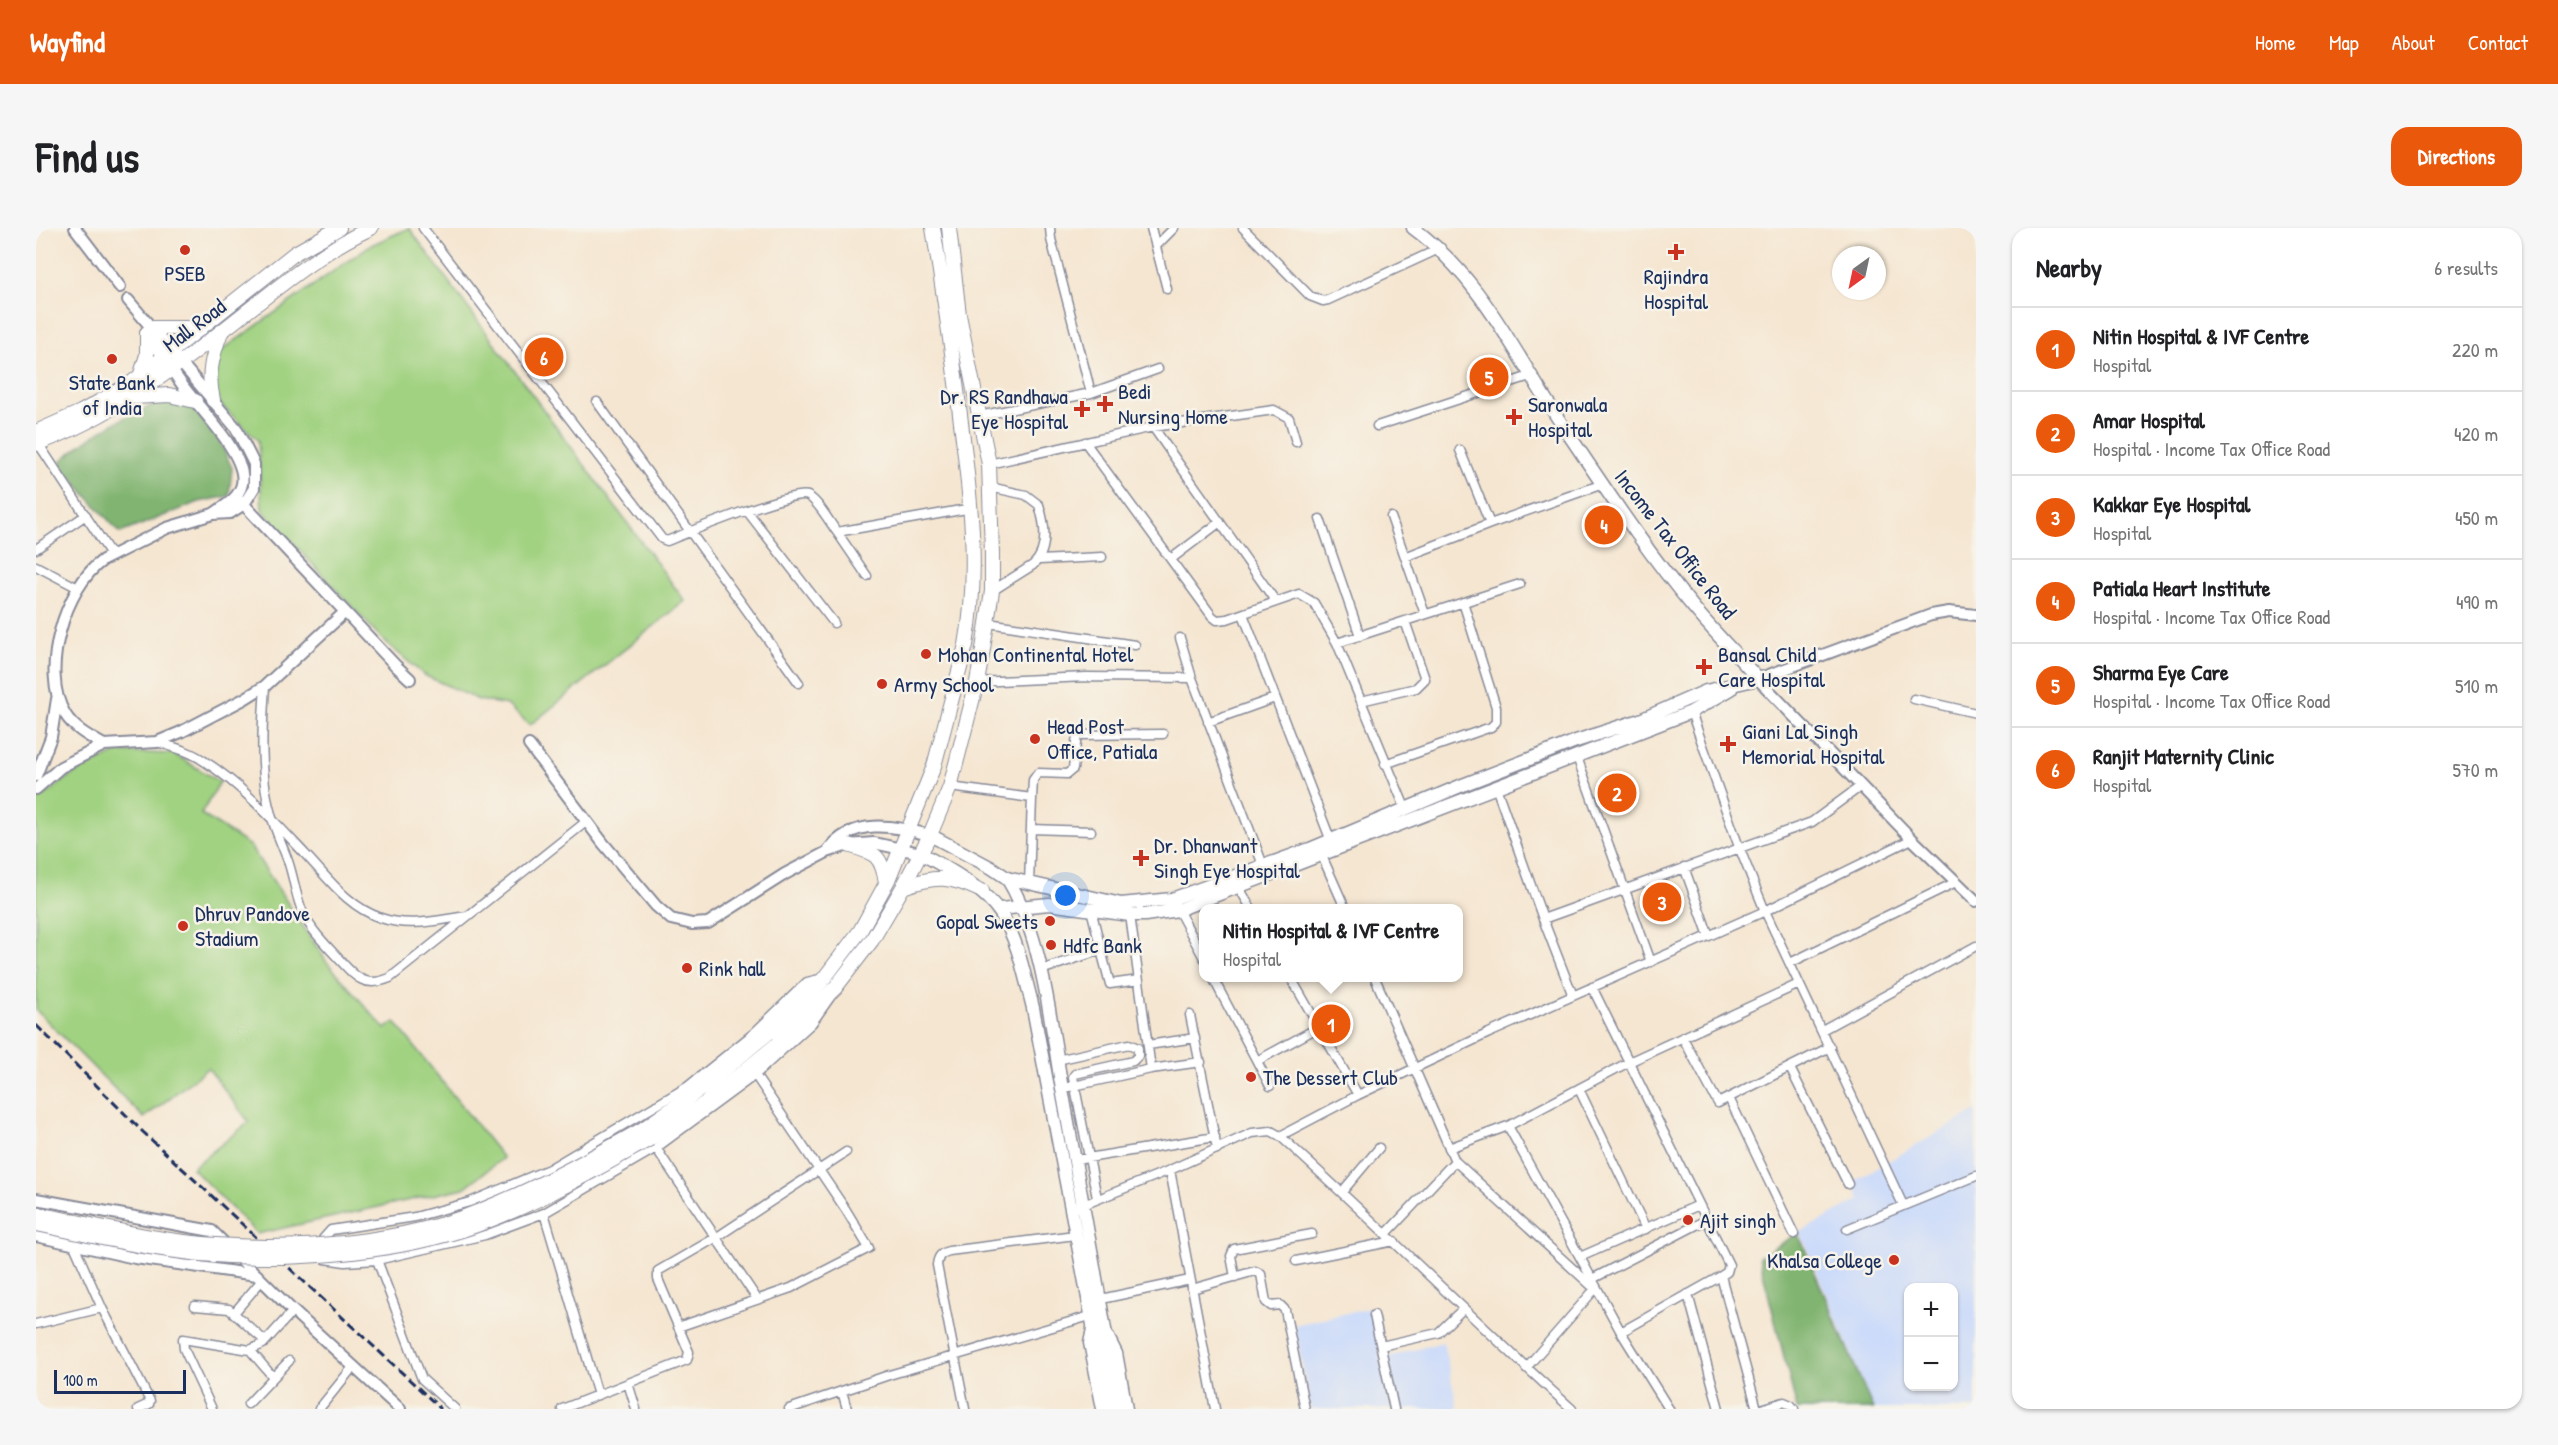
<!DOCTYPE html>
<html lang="en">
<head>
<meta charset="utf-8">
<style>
	body { margin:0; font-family:"Patrick Hand",sans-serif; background:#f6f6f6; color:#202124 }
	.controls { position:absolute; right:18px; bottom:18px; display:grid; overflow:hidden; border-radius:12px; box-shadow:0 2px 4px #0004 }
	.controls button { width:54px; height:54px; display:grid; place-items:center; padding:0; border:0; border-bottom:2px solid #e0e0e0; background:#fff; color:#202124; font:30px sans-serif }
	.compass { position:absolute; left:1796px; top:18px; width:54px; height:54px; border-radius:50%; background:#fff; box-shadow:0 2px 4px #0004; rotate:213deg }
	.scale { position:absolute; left:18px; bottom:15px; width:132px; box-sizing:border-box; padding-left:6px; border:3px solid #1b2f5e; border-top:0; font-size:16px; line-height:21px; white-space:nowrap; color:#1b2f5e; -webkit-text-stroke:4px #f7f3e8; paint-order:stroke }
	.you { position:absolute; left:1030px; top:668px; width:21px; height:21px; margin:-15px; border:4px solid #fff; border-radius:50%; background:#1a73e8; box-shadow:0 0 0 9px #1a73e833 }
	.badge { display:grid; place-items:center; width:39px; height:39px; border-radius:50%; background:#ea580c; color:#fff; font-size:20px; font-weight:700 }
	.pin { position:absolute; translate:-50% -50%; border:3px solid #fff; box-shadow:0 2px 6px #0006 }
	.popup { position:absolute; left:1163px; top:676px; width:264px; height:78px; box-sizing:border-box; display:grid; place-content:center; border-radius:12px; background:#fff; filter:drop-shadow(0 2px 4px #0005); font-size:20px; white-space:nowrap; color:#757577 }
	.popup b { font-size:22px; color:#202124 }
	.popup::after { content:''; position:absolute; left:50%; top:100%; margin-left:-12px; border:12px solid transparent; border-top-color:#fff }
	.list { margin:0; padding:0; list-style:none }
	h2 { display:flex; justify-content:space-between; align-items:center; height:78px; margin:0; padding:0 24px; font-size:26px }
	h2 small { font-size:20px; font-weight:400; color:#757577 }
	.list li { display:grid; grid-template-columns:39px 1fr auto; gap:18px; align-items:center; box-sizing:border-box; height:84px; padding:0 24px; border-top:2px solid #e0e0e0 }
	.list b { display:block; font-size:22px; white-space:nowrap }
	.list p { margin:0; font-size:20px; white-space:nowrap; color:#757577 }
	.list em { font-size:20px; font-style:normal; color:#757577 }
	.map { position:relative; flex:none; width:1940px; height:1181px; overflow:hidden; border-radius:18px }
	header { display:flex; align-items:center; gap:36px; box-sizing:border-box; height:84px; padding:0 30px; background:#ea580c; color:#fff }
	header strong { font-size:28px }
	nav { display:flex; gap:33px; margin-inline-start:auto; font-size:21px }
	.intro { display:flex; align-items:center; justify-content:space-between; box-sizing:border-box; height:144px; padding:0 36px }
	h1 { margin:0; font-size:42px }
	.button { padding:15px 27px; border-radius:18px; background:#ea580c; color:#fff; font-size:21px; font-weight:700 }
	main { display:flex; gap:36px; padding:0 36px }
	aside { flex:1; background:#fff; border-radius:18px; box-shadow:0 2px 4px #0004 }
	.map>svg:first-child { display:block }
	.built { fill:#ccdbfa; fill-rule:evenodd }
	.green { fill:#a1d281; stroke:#5e8070; stroke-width:1.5 }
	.forest { fill:#80b46f; stroke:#4e7266; stroke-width:1.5 }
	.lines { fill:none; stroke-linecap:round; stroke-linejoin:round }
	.minor-casing { stroke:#888a98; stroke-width:11 }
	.tertiary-casing { stroke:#888a98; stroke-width:14 }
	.secondary-casing { stroke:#888a98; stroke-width:15 }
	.primary-casing { stroke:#888a98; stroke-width:16 }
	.minor { stroke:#fff; stroke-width:8 }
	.tertiary { stroke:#fff; stroke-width:10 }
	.secondary { stroke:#fff; stroke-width:12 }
	.primary { stroke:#fff; stroke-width:14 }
	.rail { stroke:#1b2f5e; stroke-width:3; stroke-dasharray:9 4.5; stroke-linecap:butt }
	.primary-bridge-casing { stroke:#888a98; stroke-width:16; stroke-linecap:butt }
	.primary-bridge { stroke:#fff; stroke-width:14 }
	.poi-dot { fill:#c8321e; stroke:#f7f3e8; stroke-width:2 }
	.labels { text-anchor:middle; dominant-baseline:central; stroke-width:5; stroke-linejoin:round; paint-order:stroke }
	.poi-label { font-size:22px; fill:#1b2f5e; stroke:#f7f3e8; text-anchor:start }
	.street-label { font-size:22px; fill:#1b2f5e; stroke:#f7f3e8 }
</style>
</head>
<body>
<header>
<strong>Wayfind</strong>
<nav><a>Home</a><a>Map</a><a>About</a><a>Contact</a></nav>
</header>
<div class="intro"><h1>Find us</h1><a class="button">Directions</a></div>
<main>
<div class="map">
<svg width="1940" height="1181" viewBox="0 0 1940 1181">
	<rect width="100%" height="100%" fill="#f7f3e8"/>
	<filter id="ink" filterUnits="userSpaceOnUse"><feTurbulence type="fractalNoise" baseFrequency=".0167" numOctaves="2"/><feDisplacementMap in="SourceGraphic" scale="12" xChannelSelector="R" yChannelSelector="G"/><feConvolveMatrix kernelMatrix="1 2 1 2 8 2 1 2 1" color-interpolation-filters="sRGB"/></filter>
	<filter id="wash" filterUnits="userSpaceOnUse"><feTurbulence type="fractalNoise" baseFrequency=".008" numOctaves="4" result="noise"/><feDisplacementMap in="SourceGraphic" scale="24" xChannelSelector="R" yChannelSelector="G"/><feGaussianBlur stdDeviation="1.35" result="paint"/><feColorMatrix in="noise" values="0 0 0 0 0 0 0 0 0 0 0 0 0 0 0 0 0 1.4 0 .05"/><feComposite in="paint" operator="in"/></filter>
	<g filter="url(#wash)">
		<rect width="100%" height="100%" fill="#f5e6d1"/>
		<!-- built -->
		<path class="built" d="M1940 883V1181H1838L1764 1004 1824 972 1818 953ZM1872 1060H1918V1158H1872Z
			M1334 1080 1355 1181H1275L1258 1097Z
			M1407 1114 1422 1181H1364L1352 1129Z"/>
		<!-- green -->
		<path class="green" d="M373 0 649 373 494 497 471 477 443 472 388 447 346 411 226 282 222 212 184 176 177 158 182 125 333 18Z
			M82 524 138 526 184 554 165 586 214 618 290 733 349 801 359 794 467 930 428 960 221 1006 156 940 213 894 172 840 108 890 0 782V574L37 546Z"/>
		<!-- forest -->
		<path class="forest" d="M134 171 153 177 183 211 196 240 193 268 163 274 84 305 28 242 25 233C56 205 95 184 134 171Z
			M1762 1005 1837 1181H1761L1723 1029Z"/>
	</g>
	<g filter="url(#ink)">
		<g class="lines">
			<!-- minor casing -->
			<g class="minor-casing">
				<path id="minor" d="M387 0 626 311 631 313C650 305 758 261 772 268 783 274 793 294 801 304L936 280
					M1014 0 1015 11 1055 165
					M1115 0 1131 61
					M1207 0 1274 68 1287 73 1292 72 1405 20
					M1120 18 1138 0
					M561 174 763 455
					M943 188 1055 165 1122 141
					M1341 198 1494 148
					M1117 199 1240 374
					M1049 214 1176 388 1181 392 1191 391 1263 366 1278 375 1301 415 1370 582
					M2 215 76 328
					M953 236 1117 199 1238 182 1253 190 1260 214
					M954 259 990 267 1003 277C1009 296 1013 322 997 337L956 363
					M711 283 798 395
					M1355 289 1389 386
					M1284 291 1324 408
					M1454 296 1567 256
					M801 304 831 348
					M0 321 50 287
					M1369 329 1454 296 1424 222
					M1135 331 1184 294
					M1003 332 1066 329
					M0 338 42 360
					M1207 386 1295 613
					M952 395 1099 417
					M1144 410 1156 450 1227 637
					M1301 415 1484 356
					M941 454 1050 449 1156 450
					M229 458C226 501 223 548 236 590 240 605 247 619 252 633 257 647 259 663 264 677 270 697 287 714 301 729 319 748 327 761 354 750L551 593
					M1878 471 1940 485
					M1325 473 1380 460 1389 451 1369 393
					M1655 484 1703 619 1729 683 1867 977
					M1172 494 1239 470
					M121 514C137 519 154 523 168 533 205 556 239 594 269 626 292 650 312 679 345 690 373 700 402 692 431 688
					M1541 529 1615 734
					M1349 536 1455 499 1460 494V479L1427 374
					M914 559 996 570 993 656
					M1460 559 1507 691 1776 594 1825 558
					M996 570 997 552 1002 545 1031 546 1037 541 1041 507 1127 506
					M995 601 1055 603
					M1286 628 1309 680
					M1648 639 1673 708
					M1202 658 1215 680
					M1140 678 1168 730
					M1055 681 1065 722
					M1094 687 1115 841 1165 834
					M1507 691 1537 768
					M1754 735 1920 654
					M1005 742 1065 722 1074 756 1103 752
					M1177 750 1234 858
					M1255 750 1322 867
					M1339 750 1419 933
					M1556 759 1693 1037 1691 1044 1685 1048 1585 1104
					M1154 787 1181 921
					M1786 802 1940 718
					M1647 810 1682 875 1794 819
					M1112 817 1159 810
					M1021 832 1093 816 1102 820V828L1097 833 1039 846 1037 849 1061 970
					M1221 833 1283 799
					M1754 840 1812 956
					M1033 859 1115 841
					M1543 861 1610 1001
					M1693 870 1758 1006
					M1244 908C1343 997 1437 1092 1536 1181
					M620 920 508 985 449 1007 341 1032 309 1034 289 1031 287 1011 295 1002 379 989 434 974 513 941 651 859 718 805 771 754 788 750
					M1413 920 1472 898
					M1040 932 1179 909
					M1134 942 1179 1181
					M1306 964 1343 920
					M1035 982 1134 942 1216 905 1235 903 1244 908 1322 867 1453 805 1729 683 1876 611
					M508 985 562 1167
					M1811 1001 1940 948
					M1350 1006 1419 933 1559 1061
					M37 1015 66 1080 114 1173 113 1176 102 1181
					M1544 1029 1663 977
					M341 1032 386 1151 419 1181
					M1260 1033 1358 1013
					M1685 1048 1721 1181
					M1199 1049 1195 1028 1198 1021 1276 1006
					M1556 1051 1670 992
					M1156 1061 1219 1043 1225 1046 1230 1074 1235 1078 1244 1077 1249 1082 1269 1181
					M1652 1066 1683 1181
					M721 1071 620 920 719 847 776 795 795 768
					M1065 1071 1154 1052
					M159 1078 193 1081 229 1113
					M198 1085 226 1052
					M1338 1087 1358 1181
					M0 1096 66 1080
					M1056 1096 1052 1115 1065 1181
					M642 1099 755 1060 833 1020 810 982 719 847
					M1071 1103 1082 1125 1092 1181
					M1345 1118 1402 1105 1427 1081
					M214 1122 237 1149
					M1490 1140 1559 1061
					M592 1155 600 1181
					M806 1163 811 1181
					M212 1176 253 1133
					M176 1181 148 1121 147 1111 214 1122 227 1116 257 1083
					M283 1181 317 1139
					M526 1181 651 1132 653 1124 622 1051V1043L681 1009 810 924
					M753 1181 853 1147 1054 1088
					M929 1181 901 1037C902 1028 905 1025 913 1023L1039 1007
					M1633 1181 1585 1104 1472 898 1593 834 1763 756
					M1725 1181 1748 1174 1755 1177 1758 1181"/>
			</g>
			<!-- tertiary casing -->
			<g class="tertiary-casing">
				<path id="tertiary" d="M39 0 84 59
					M110 104C123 123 136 143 150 162 166 183 212 229 206 256 203 270 189 278 177 286
					M200 268 360 438 374 451
					M1940 387 1913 384 1895 387 1722 451 1876 611 1940 673
					M68 517C54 509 38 501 29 486 3 444 29 359 67 332L131 300 177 286 194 285 208 276 218 260V236L200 200 92 72
					M493 517 567 615 620 678 635 691 656 696 672 695 749 646 791 624 812 617 838 615 884 625
					M0 548 15 509 21 471
					M0 561 25 539 68 517 121 514 145 504 208 471 229 458 309 384
					M791 624C816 588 857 598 894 607
					M0 971 176 1003 257 1083 364 1181
					M0 1008 99 1030 221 1047"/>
			</g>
			<!-- secondary casing -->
			<g class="secondary-casing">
				<path id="secondary" d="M894 607 956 640 971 650 1085 676 1136 671 1274 621 1429 556 1540 513 1604 492 1670 463 1722 451C1701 427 1678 404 1658 380 1610 323 1569 260 1527 198 1480 129 1447 51 1377 0
					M884 625C971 672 974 687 997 780L1073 1181
					M971 650C1006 706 1015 796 1026 861 1046 968 1064 1074 1083 1181
					M964 681 1013 676 1094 687H1109L1142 682 1655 484 1695 461"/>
			</g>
			<!-- primary casing -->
			<g class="primary-casing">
				<path id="primary" d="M117 100H165
					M104 149 111 127V105
					M99 169 133 167 159 173
					M177 172C171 147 176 128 185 104
					M0 204 45 184 94 156 259 25 303 0
					M0 216C73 190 135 143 195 96 240 61 283 24 335 0
					M812 617C839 625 845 626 850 654
					M867 659C900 647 914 648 946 663
					M607 901 666 860 738 800 786 753 824 703 852 652 898 538 930 417C943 346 935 274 926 203 918 135 908 67 897 0
					M614 911 671 874 739 818 799 760 836 712 867 659 894 607 914 559 941 454 947 421 956 363V325L953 236 923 87 913 0"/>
			</g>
			<!-- minor -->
			<use href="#minor" class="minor"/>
			<!-- tertiary -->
			<use href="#tertiary" class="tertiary"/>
			<!-- secondary -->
			<use href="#secondary" class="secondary"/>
			<!-- primary -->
			<use href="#primary" class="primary"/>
			<!-- rail -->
			<path class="rail" d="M0 797 107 904 405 1181"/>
			<!-- primary-bridge casing -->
			<g class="primary-bridge-casing">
				<path id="primary-bridge" d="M0 986C59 997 119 1013 180 1017 263 1023 367 1015 444 983 501 960 554 931 607 901
					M0 996C55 1007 110 1021 165 1026 247 1034 347 1026 426 1002 492 981 553 945 614 911"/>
			</g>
			<!-- primary-bridge -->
			<use href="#primary-bridge" class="primary-bridge"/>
		</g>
	</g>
	<!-- markers -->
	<g class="poi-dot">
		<circle cx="149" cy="22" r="6"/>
		<path d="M1637 15h6v6h6v6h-6v6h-6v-6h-6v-6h6z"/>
		<circle cx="76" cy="131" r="6"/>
		<path d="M1066 167h6v6h6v6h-6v6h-6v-6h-6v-6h6z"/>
		<path d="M1043 172h6v6h6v6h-6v6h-6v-6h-6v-6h6z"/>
		<path d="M1475 180h6v6h6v6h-6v6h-6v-6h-6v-6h6z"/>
		<circle cx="890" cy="426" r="6"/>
		<path d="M1665 430h6v6h6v6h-6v6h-6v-6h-6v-6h6z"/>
		<circle cx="846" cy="456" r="6"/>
		<circle cx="999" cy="511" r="6"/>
		<path d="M1689 507h6v6h6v6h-6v6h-6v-6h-6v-6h6z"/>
		<path d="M1102 621h6v6h6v6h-6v6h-6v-6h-6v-6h6z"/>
		<circle cx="1014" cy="693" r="6"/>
		<circle cx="147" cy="698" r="6"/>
		<circle cx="1015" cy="717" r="6"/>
		<circle cx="651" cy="740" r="6"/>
		<circle cx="1215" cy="849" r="6"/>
		<circle cx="1652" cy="992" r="6"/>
		<circle cx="1858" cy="1032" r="6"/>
	</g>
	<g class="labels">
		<!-- poi labels -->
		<g class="poi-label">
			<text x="149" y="45" text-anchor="middle">PSEB</text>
			<text x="1640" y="48" text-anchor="middle">Rajindra<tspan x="1640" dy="25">Hospital</tspan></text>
			<text x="76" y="154" text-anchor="middle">State Bank<tspan x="76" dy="25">of India</tspan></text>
			<text x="1082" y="163">Bedi<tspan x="1082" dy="25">Nursing Home</tspan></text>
			<text x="1032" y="168" text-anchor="end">Dr. RS Randhawa<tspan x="1032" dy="25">Eye Hospital</tspan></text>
			<text x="1492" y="176">Saronwala<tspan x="1492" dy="25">Hospital</tspan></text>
			<text x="902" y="426">Mohan Continental Hotel</text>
			<text x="1682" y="426">Bansal Child<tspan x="1682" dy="25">Care Hospital</tspan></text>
			<text x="858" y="456">Army School</text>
			<text x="1011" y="498">Head Post<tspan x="1011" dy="25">Office, Patiala</tspan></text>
			<text x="1706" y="503">Giani Lal Singh<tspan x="1706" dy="25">Memorial Hospital</tspan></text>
			<text x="1118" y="617">Dr. Dhanwant<tspan x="1118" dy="25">Singh Eye Hospital</tspan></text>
			<text x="159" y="685">Dhruv Pandove<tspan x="159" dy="25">Stadium</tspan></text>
			<text x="1002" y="693" text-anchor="end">Gopal Sweets</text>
			<text x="1027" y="717">Hdfc Bank</text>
			<text x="663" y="740">Rink hall</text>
			<text x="1227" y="849">The Dessert Club</text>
			<text x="1664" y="992">Ajit singh</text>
			<text x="1846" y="1032" text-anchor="end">Khalsa College</text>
		</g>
		<!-- street labels -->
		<g class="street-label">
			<text transform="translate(158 97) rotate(-37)">Mall Road</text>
			<text transform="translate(1640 316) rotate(52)">Income Tax Office Road</text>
		</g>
	</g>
</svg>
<div class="controls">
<button>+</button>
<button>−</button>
</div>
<svg class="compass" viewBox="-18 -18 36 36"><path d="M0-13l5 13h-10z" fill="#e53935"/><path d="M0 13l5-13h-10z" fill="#757577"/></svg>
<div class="scale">100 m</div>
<div class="you"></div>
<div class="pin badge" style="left:1295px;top:796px">1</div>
<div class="popup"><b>Nitin Hospital &amp; IVF Centre</b>Hospital</div>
<div class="pin badge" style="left:1581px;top:565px">2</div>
<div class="pin badge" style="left:1626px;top:674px">3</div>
<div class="pin badge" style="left:1568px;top:297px">4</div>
<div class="pin badge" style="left:1453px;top:149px">5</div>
<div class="pin badge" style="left:508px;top:129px">6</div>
</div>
<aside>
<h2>Nearby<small>6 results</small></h2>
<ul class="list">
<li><span class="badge">1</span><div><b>Nitin Hospital &amp; IVF Centre</b><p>Hospital</p></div><em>220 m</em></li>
<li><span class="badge">2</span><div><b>Amar Hospital</b><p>Hospital · Income Tax Office Road</p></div><em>420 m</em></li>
<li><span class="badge">3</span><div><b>Kakkar Eye Hospital</b><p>Hospital</p></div><em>450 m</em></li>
<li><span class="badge">4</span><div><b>Patiala Heart Institute</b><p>Hospital · Income Tax Office Road</p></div><em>490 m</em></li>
<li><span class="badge">5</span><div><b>Sharma Eye Care</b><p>Hospital · Income Tax Office Road</p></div><em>510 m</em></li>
<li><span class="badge">6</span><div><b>Ranjit Maternity Clinic</b><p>Hospital</p></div><em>570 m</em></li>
</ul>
</aside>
</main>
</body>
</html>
